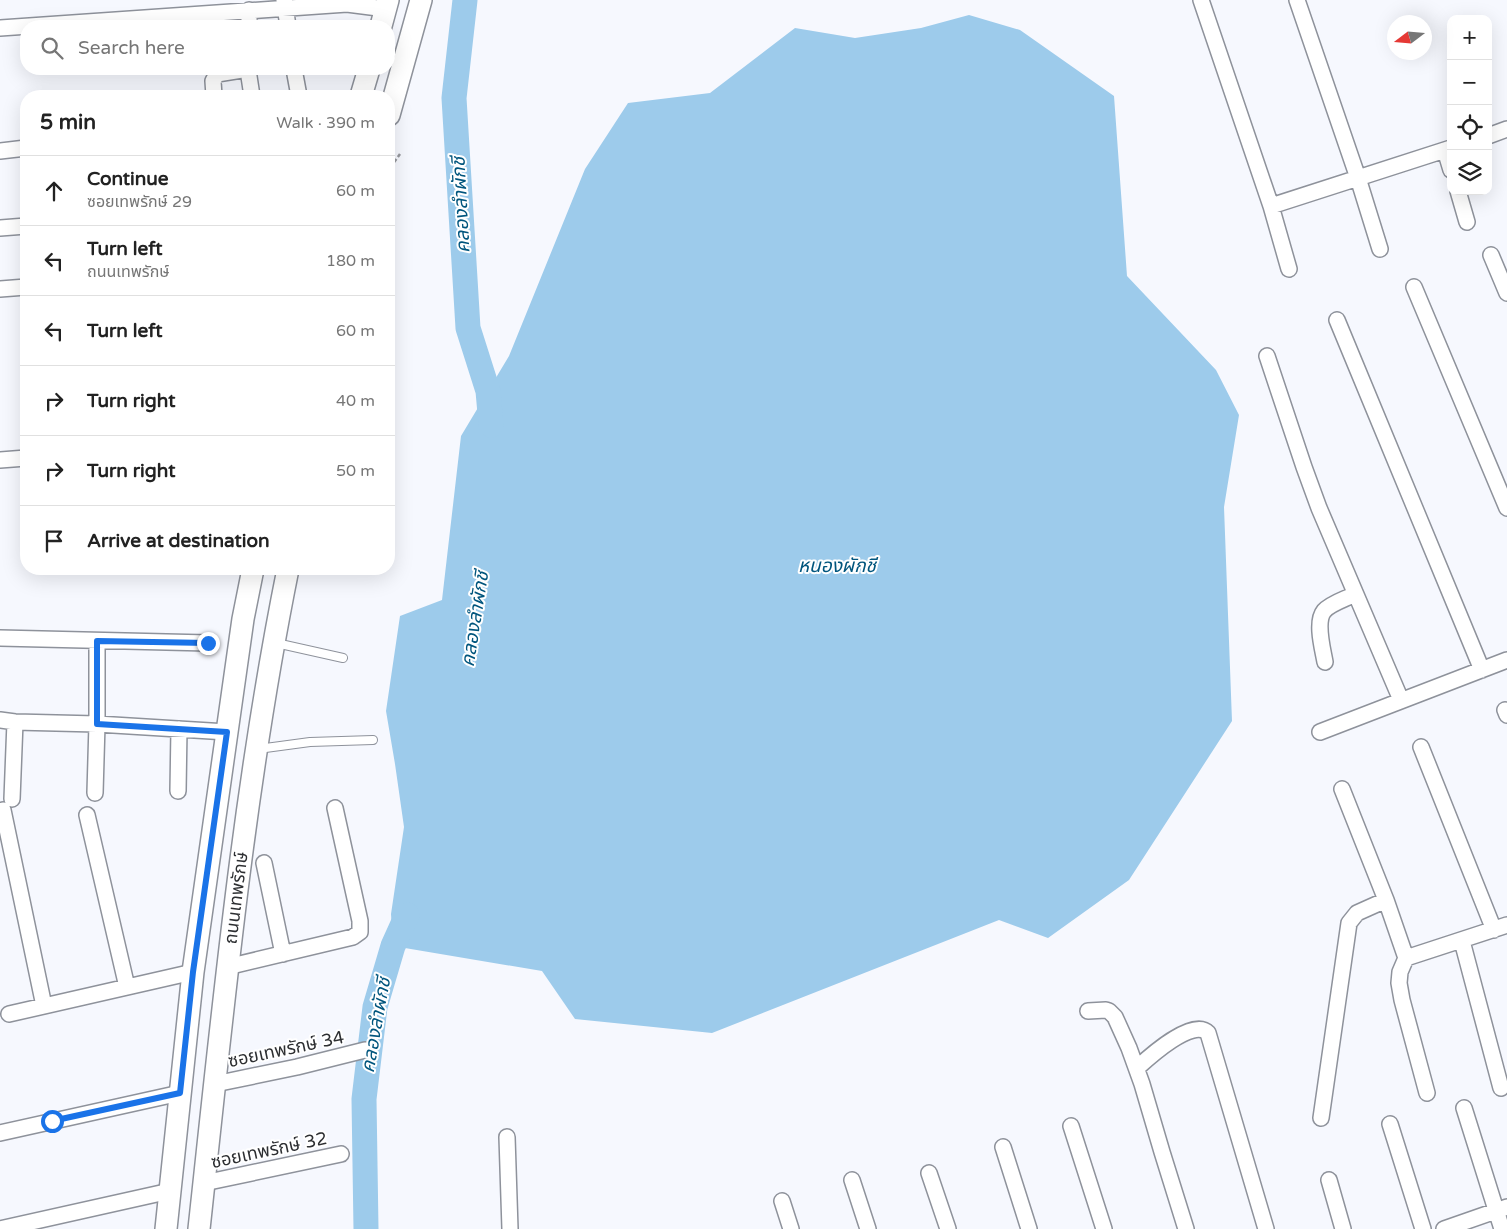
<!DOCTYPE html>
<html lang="en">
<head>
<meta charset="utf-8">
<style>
	body { margin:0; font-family:"Varela Round","Noto Sans Thai",sans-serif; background:#f6f6f6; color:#222 }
	.controls { position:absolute; right:15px; top:15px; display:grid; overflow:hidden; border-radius:10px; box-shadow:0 5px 20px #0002 }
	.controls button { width:45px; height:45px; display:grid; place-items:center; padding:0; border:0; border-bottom:1px solid #e0e0e0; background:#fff; color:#222; font:25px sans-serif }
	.compass { position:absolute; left:1387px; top:15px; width:45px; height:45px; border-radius:50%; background:#fff; box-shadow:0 5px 20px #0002; rotate:254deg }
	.stop { position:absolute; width:15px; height:15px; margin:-11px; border:4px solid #1a73e8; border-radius:50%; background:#fff }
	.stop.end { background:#1a73e8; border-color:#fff; box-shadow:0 1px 5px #0008 }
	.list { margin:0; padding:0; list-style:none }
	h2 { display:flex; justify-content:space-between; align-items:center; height:65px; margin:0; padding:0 20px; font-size:21px }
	h2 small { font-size:16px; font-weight:400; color:#767676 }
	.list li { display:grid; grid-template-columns:32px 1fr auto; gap:15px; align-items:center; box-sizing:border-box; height:70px; padding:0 20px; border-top:1px solid #e0e0e0 }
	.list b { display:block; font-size:19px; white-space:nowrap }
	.list p { margin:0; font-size:16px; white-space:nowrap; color:#767676 }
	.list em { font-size:16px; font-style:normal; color:#767676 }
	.icon { flex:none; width:28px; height:28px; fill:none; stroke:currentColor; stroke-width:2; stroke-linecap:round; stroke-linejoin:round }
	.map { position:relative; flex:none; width:1507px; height:1229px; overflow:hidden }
	.search { position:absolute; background:#fff; box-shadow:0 5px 20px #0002; left:20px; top:20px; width:375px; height:55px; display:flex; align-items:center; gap:12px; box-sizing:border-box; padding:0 18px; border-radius:20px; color:#767676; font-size:19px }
	.panel { position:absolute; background:#fff; box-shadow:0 5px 20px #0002; left:20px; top:90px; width:375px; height:485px; border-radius:20px }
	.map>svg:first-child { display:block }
	.water { fill:#9dcbeb }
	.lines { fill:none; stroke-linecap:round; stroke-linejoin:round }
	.river { stroke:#9dcbeb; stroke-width:25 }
	.lane-casing { stroke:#8e929b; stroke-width:10 }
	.street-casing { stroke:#8e929b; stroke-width:18 }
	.secondary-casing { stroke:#8e929b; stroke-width:24 }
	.path { stroke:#96989d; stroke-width:2.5; stroke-dasharray:5 2.5; stroke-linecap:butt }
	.lane { stroke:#fff; stroke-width:8 }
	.street { stroke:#fff; stroke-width:15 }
	.secondary { stroke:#fff; stroke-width:21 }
	.route { stroke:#1a73e8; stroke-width:6 }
	.labels { text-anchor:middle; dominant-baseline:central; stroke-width:4; stroke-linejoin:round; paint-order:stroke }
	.street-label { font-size:18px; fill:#2d2f32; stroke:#fff }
	.water-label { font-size:19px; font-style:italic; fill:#00557d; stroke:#fff }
</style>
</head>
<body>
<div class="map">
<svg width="1507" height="1229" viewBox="0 0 1507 1229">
	<rect width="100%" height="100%" fill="#f6f8fe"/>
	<!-- water -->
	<path class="water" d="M969 15 1020 30 1114 96 1127 276 1216 370 1239 415 1224 507 1232 721 1129 880 1048 938 999 920 712 1033 575 1019 542 971 393 946 391 914 404 827 395 764 386 711 400 616 442 600 461 436 509 356 585 169 628 103 710 93 795 28 855 38 921 28Z"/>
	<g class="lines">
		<!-- river -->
		<path class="river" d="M465 0 454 98 468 328 488 391 491 425
			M366 1229 364 1099 375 1007 393 946 407 915"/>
		<!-- lane casing -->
		<g class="lane-casing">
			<path id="lane" d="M276 643 343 658
				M258 749 310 742 373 740"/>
		</g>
		<!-- street casing -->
		<g class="street-casing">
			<path id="street" d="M284 0 288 26
				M1201 0 1271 206 1289 269
				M1297 0 1358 178 1380 249
				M249 26V10
				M0 28 347 4 386 9
				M294 69 299 96
				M248 70 252 96
				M214 96 213 81 217 74 248 69
				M1488 136 1507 129
				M1445 150 1451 170
				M0 151 26 148
				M1458 191 1467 222
				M1271 206 1451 148
				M0 228 26 226
				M1491 255 1507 293
				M1414 287 1507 508
				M0 289 26 287
				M1337 320 1482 670
				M1267 356 1304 467 1319 508 1401 700
				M0 460 26 458
				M0 638 208 643
				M1325 662C1323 650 1315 622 1324 611 1331 603 1346 599 1355 594
				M1505 710 1507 715
				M0 720 15 722 97 724 227 732
				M1320 732 1507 660
				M1421 747 1494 930
				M1342 789 1386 900 1406 958 1400 972 1399 983 1402 1000 1427 1093
				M178 791 179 729
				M95 793 97 724V641
				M12 799 15 722
				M3 810 44 1006
				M87 815 127 987
				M264 863 283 954
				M1462 941 1501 1088
				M1406 958 1507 925
				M227 967 353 937 360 932V921L335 808
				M1088 1011 1106 1010 1109 1011 1115 1017 1129 1048 1142 1084 1162 1152 1186 1229
				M9 1014 193 972
				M1137 1068C1149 1057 1193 1017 1208 1033L1266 1229
				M215 1084 297 1067 365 1050
				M1464 1108 1502 1229
				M1321 1118 1349 923 1357 913 1386 900
				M1390 1124 1423 1229
				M1071 1126 1104 1229
				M0 1133 180 1093
				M507 1137 510 1229
				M1003 1147 1029 1229
				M929 1173 948 1229
				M852 1180 868 1229
				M1329 1180 1343 1229
				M204 1183 341 1154
				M782 1201 791 1229
				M0 1229 170 1191
				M1444 1229 1507 1207"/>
		</g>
		<!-- secondary casing -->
		<g class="secondary-casing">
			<path id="secondary" d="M381 26 388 0
				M361 96 369 69
				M389 115 421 0
				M166 1229 193 972 243 619 253 569
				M199 1229C223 1008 244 787 288 569"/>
		</g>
		<!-- path -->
		<path class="path" d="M389 169 400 154"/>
		<!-- lane -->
		<use href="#lane" class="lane"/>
		<!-- street -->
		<use href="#street" class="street"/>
		<!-- secondary -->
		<use href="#secondary" class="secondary"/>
	</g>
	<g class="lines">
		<!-- route -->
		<path class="route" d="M52 1121 180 1093 193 972 227 732 97 724V641L208 643"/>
	</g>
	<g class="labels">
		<!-- street labels -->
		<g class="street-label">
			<text transform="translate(236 898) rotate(-83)">ถนนเทพรักษ์</text>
			<text transform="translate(286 1049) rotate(-12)">ซอยเทพรักษ์ 34</text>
			<text transform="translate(269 1150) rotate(-12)">ซอยเทพรักษ์ 32</text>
		</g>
		<!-- water labels -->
		<g class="water-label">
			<text transform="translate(461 205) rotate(-93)">คลองลำผักชี</text>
			<text x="837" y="566">หนองผักชี</text>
			<text transform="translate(475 619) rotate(-81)">คลองลำผักชี</text>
			<text transform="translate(376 1025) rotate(-80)">คลองลำผักชี</text>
		</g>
	</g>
</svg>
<div class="controls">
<button>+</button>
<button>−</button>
<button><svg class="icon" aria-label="locate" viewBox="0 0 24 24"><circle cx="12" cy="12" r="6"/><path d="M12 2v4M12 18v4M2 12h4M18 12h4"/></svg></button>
<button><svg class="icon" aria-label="layers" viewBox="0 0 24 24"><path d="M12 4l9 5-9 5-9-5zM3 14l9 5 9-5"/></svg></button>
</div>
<svg class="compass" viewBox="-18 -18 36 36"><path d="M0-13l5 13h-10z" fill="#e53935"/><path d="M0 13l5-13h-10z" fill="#767676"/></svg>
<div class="stop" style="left:52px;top:1121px"></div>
<div class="stop end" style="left:208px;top:643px"></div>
<div class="search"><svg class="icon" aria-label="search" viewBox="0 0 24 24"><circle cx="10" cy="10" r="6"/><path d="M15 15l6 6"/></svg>Search here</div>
<section class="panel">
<h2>5 min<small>Walk · 390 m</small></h2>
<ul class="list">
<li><svg class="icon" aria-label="ahead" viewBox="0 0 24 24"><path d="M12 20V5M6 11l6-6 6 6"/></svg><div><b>Continue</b><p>ซอยเทพรักษ์ 29</p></div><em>60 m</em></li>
<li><svg class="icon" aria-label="left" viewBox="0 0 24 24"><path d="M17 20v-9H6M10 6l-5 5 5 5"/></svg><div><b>Turn left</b><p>ถนนเทพรักษ์</p></div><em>180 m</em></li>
<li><svg class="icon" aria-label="left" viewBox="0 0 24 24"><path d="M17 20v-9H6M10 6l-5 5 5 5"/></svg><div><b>Turn left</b></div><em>60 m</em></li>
<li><svg class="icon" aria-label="right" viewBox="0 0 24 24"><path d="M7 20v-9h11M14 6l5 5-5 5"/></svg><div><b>Turn right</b></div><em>40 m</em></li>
<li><svg class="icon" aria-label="right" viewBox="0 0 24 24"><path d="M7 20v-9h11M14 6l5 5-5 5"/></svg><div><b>Turn right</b></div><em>50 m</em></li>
<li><svg class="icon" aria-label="arrive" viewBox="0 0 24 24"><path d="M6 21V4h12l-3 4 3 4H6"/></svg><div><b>Arrive at destination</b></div></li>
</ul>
</section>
</div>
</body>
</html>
